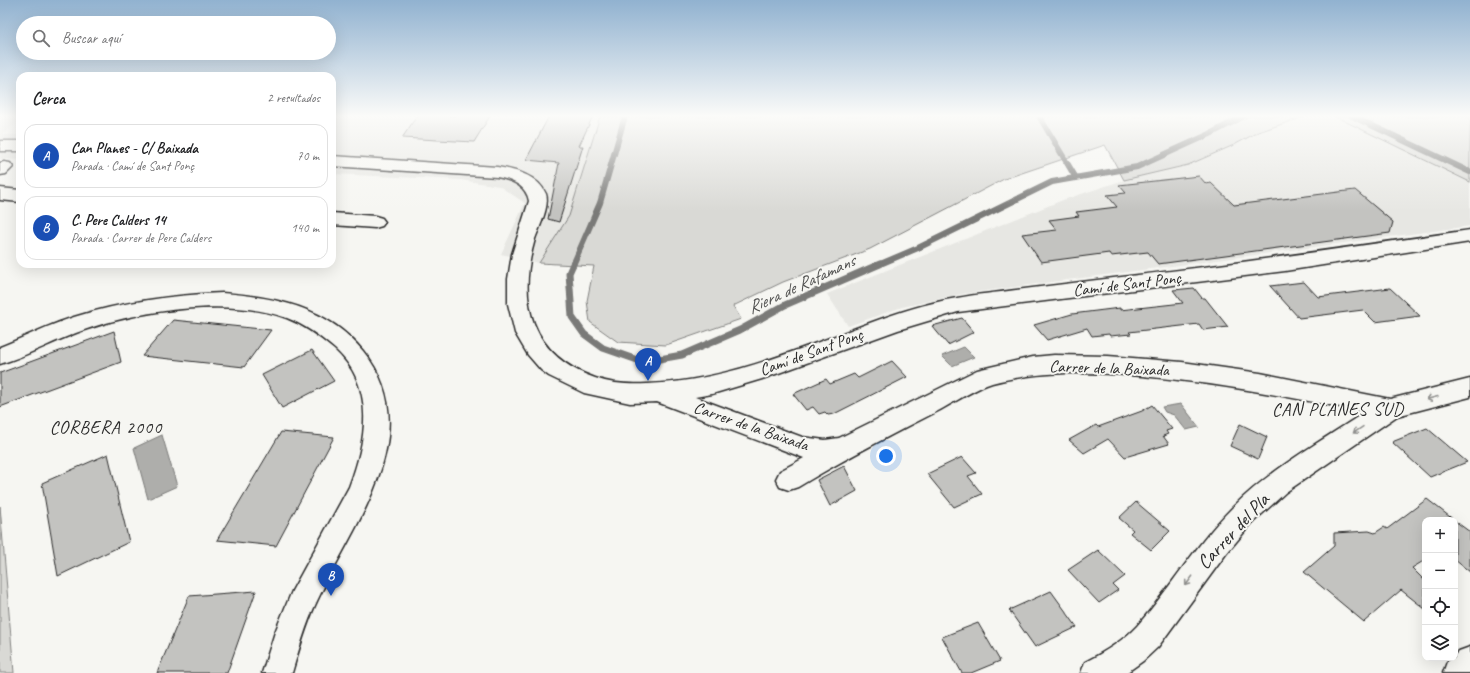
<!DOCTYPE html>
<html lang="es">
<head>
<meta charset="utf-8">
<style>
	body { margin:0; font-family:Caveat,sans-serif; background:#f6f6f6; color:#202124 }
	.controls { position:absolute; right:12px; bottom:12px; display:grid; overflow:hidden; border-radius:8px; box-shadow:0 4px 16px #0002 }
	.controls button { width:36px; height:36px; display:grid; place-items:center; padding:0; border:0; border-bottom:1px solid #e0e0e0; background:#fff; color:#202124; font:20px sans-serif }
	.you { position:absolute; left:886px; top:456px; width:14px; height:14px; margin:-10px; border:3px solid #fff; border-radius:50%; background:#1a73e8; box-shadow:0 0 0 6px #1a73e833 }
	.badge { display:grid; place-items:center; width:26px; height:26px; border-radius:50%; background:#111827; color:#fff; font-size:13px; font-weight:700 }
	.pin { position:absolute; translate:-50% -33px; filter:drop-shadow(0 1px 2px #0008) }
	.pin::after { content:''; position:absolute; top:21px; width:14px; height:12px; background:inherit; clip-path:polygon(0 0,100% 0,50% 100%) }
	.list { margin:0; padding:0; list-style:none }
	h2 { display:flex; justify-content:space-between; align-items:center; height:52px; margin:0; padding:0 16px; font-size:17px }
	h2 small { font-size:13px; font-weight:400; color:#757577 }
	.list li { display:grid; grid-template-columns:26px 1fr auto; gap:12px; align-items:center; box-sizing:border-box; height:64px; margin:0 8px 8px; padding:0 8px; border:1px solid #e0e0e0; border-radius:12px }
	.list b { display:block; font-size:15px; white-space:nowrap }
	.list p { margin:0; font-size:13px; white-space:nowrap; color:#757577 }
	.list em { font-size:13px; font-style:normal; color:#757577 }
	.icon { flex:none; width:22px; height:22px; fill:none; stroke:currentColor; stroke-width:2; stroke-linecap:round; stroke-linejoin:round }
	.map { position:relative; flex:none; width:1470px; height:673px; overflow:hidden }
	.search { position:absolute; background:#fff; box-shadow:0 4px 16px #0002; left:16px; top:16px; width:320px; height:44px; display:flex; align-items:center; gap:10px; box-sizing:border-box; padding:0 14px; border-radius:22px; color:#757577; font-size:15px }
	.panel { position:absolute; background:#fff; box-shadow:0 4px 16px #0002; left:16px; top:72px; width:320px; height:196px; border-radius:12px }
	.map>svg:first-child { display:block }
	.built { fill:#e7e7e3 }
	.green { fill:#d9d9d5; stroke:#828280 }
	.water { fill:#aeaeab; stroke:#7a7a78 }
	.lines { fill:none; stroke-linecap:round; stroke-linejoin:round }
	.stream-far1 { stroke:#7a7a78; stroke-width:6 }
	.stream { stroke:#7a7a78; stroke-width:7 }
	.building { fill:#c3c3c0; stroke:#2b2b2b }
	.minor-casing { stroke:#2b2b2b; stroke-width:3 }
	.tertiary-casing { stroke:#2b2b2b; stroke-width:3 }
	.minor { fill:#f6f6f2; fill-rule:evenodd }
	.tertiary { fill:#f6f6f2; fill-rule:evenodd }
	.oneway { stroke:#90908e }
	.labels { text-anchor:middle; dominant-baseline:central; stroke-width:4; stroke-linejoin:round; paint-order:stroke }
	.street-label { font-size:17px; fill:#2b2b2b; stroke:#f6f6f2 }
	.water-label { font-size:18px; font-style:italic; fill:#525251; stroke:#f6f6f2 }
	.neighbourhood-label { font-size:18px; letter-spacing:1px; fill:#2b2b2b; stroke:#f6f6f2 }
	.near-street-label { font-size:20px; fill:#2b2b2b; stroke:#f6f6f2 }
</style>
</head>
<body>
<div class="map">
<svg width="1470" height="673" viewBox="0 0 1470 673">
	<rect width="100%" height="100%" fill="#f6f6f2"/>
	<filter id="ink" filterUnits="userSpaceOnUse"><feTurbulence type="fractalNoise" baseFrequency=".025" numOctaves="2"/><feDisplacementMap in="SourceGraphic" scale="8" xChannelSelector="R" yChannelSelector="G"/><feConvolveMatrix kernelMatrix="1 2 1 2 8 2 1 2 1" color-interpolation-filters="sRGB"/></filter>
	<g filter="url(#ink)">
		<!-- built -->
		<path class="built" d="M0 116H20V120L2 135H20V160L0 159Z
			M332 116H600L569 216 539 263 501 254 525 203 499 186 461 180 332 174Z
			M1307 116H1334L1470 182V226L963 294 902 307 848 326 827 294 1063 200 1124 180 1188 165 1234 145 1258 132Z"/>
		<!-- green -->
		<path class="green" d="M600 116H1307L1258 132 1234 145 1188 165 1124 180 1105 145 1004 179 870 249 783 282 733 306 741 319 666 345 618 342 590 322 587 301 594 266 539 263 569 216Z
			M1334 116H1470V182Z
			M0 506 14 673H0Z"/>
		<!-- water -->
		<path class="water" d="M964 347 974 357 952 366 942 356Z
			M1181 404 1199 427 1186 430 1174 415 1165 412 1162 407Z
			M162 435 177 486 148 499 134 448Z"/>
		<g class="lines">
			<!-- stream-far1 -->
			<path class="stream-far1" d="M1039 116 1076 178
				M1352 116 1470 172
				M573 265 600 203 625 116
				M878 265 918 248 1052 182 1137 167 1210 134 1244 116"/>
			<!-- stream -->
			<path class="stream" d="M573 264 569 273 572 317 584 334 603 348 643 362 682 355 740 330 785 305 880 264"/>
		</g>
		<!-- building -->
		<path class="building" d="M417 116H490L474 142 402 138Z
			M549 116H593L579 146H583L559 222 548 219 559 163 526 160Z
			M1199 176 1206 184 1211 183 1234 205 1355 190 1393 222 1390 233 1158 264 1148 252 1111 256 1109 253 1041 262 1022 234 1057 230 1049 220 1079 216 1076 212 1117 207 1107 195 1126 193 1119 185Z
			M1304 282 1318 297 1390 288 1420 316 1375 322 1363 310 1299 318 1270 286Z
			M1194 288 1202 298H1205L1228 327 1203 330 1199 324 1129 332 1131 334 1110 336 1109 334 1092 336 1087 328 1047 340 1034 325 1072 314 1120 308V310L1183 303 1173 290Z
			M962 318 974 332 948 345 932 326Z
			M173 320 271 330 244 367 142 356Z
			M114 331 121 362 0 407V373Z
			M312 350 334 381 282 408 262 375Z
			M892 361 907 377 834 414 828 415 825 412 819 414 813 407 806 410 793 394 826 379 830 384 854 374 858 378Z
			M1152 405 1172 429 1166 431 1168 434 1163 436 1169 444 1125 457 1108 439 1084 453 1069 440 1096 425 1098 427 1142 411Z
			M1240 424 1267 437 1258 459 1230 446Z
			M1427 428 1467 462 1430 477 1392 442Z
			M281 432 334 437 276 546 217 540Z
			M108 454 129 542 58 576 42 483Z
			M962 457 976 473 968 476 982 494 954 507 927 474Z
			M844 466 857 491 830 506 817 480Z
			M1427 499 1454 520H1425V560L1412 568 1425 581V609L1401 590 1364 622 1304 572 1334 546V533L1369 531 1375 533 1384 527 1387 529Z
			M1136 502 1170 531 1151 550 1130 533 1133 530 1119 518Z
			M1455 521 1470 532V572L1455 560Z
			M1098 550 1125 576 1113 585 1118 590 1099 603 1068 570Z
			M256 591 227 673H157L189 596Z
			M1051 591 1077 627 1035 647 1009 610Z
			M978 623 1000 661 971 673H962L942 637Z"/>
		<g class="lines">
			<!-- minor casing -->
			<g class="minor-casing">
				<path id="minor" d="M0 141H20V151H0Z
					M332 156 497 167C515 170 538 175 546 194 550 206 539 228 535 239 517 301 530 355 595 378 611 384 630 385 647 384 724 382 796 350 867 324 896 313 927 303 957 298 976 294 996 293 1016 290 1056 285 1097 280 1138 275 1249 262 1359 246 1470 230V242L1285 271 958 312 898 330 762 379 712 394 695 397 802 437 825 440 839 438 977 370 1033 357 1054 355 1108 356 1182 362 1260 373 1390 399 1470 379V397L1397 416 1286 492 1251 524 1226 554 1158 647 1143 661 1126 673H1081L1085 662C1103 653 1123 641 1137 626 1171 588 1196 544 1232 508 1271 469 1320 442 1365 412 1291 397 1217 383 1142 376 1091 372 1042 370 992 383 978 387 953 403 938 411 891 435 844 459 798 487L789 490 780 487 776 479 780 471 804 458 657 402 630 403 584 393 549 376 541 370 528 355 515 333 508 304V279L512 254 529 201C526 185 512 180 497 177L332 166Z
					M4 162 10 163 13 167 6 174 0 175V163Z
					M0 188 20 190V202L0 200Z
					M332 213 375 216 382 218 385 222 382 226 375 228 332 225Z
					M1470 647V673H1443L1447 662 1452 658H1455V655L1459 651Z"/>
			</g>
			<!-- tertiary casing -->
			<g class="tertiary-casing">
				<path id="tertiary" d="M222 293C275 297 327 307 363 351 429 432 352 526 317 601 306 624 299 649 292 673H262L275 632 292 591 349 487C367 440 376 386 335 349 320 336 305 325 287 318 231 297 142 310 87 329 57 339 30 355 0 364V347C25 337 49 325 74 317 122 302 171 295 222 293Z"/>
			</g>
			<!-- minor -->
			<use href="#minor" class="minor"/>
			<!-- tertiary -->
			<use href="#tertiary" class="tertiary"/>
		</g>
		<!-- one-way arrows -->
		<defs><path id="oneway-shaft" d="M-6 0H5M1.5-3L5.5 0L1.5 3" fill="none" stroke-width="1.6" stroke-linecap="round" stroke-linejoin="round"/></defs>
		<g class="oneway">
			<use href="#oneway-shaft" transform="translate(1432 398) rotate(166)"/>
			<use href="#oneway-shaft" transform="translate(1358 430) rotate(146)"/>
			<use href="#oneway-shaft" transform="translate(1189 581) rotate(127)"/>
		</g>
	</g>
	<!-- sky -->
	<linearGradient id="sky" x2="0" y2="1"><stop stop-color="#91b2d0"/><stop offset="0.55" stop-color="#fbfbf9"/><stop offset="1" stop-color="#fbfbf9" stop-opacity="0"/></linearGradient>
	<rect width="1470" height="211" fill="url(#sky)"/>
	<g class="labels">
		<!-- street labels -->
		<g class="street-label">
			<text transform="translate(1127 284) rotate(-7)">Camí de Sant Ponç</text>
			<text transform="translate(811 352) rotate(-20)">Camí de Sant Ponç</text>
			<text transform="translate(1109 368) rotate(2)">Carrer de la Baixada</text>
			<text transform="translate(751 426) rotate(19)">Carrer de la Baixada</text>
		</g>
		<!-- water labels -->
		<g class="water-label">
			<text transform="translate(801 284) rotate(-25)">Riera de Rafamans</text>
		</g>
		<!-- neighbourhood labels -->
		<g class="neighbourhood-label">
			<text x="1338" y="409">CAN PLANES SUD</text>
			<text x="106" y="427">CORBERA 2000</text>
		</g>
		<!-- near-street labels -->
		<g class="near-street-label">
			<text transform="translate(1233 531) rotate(-47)">Carrer del Pla</text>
		</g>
	</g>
</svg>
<div class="controls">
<button>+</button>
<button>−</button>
<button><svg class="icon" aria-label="locate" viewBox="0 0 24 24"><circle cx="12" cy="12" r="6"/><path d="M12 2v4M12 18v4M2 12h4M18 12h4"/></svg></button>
<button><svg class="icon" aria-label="layers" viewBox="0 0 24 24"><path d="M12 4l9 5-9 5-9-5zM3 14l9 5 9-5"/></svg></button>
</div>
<div class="you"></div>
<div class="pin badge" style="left:648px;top:381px;background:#1a4fb4">A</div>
<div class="pin badge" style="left:331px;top:596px;background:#1a4fb4">B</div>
<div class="search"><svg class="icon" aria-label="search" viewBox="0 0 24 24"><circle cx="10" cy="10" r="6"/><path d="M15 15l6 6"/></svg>Buscar aquí</div>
<section class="panel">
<h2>Cerca<small>2 resultados</small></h2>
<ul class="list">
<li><span class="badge" style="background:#1a4fb4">A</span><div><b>Can Planes - C/ Baixada</b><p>Parada · Camí de Sant Ponç</p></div><em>70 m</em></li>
<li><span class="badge" style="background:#1a4fb4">B</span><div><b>C. Pere Calders 14</b><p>Parada · Carrer de Pere Calders</p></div><em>140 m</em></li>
</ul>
</section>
</div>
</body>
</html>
